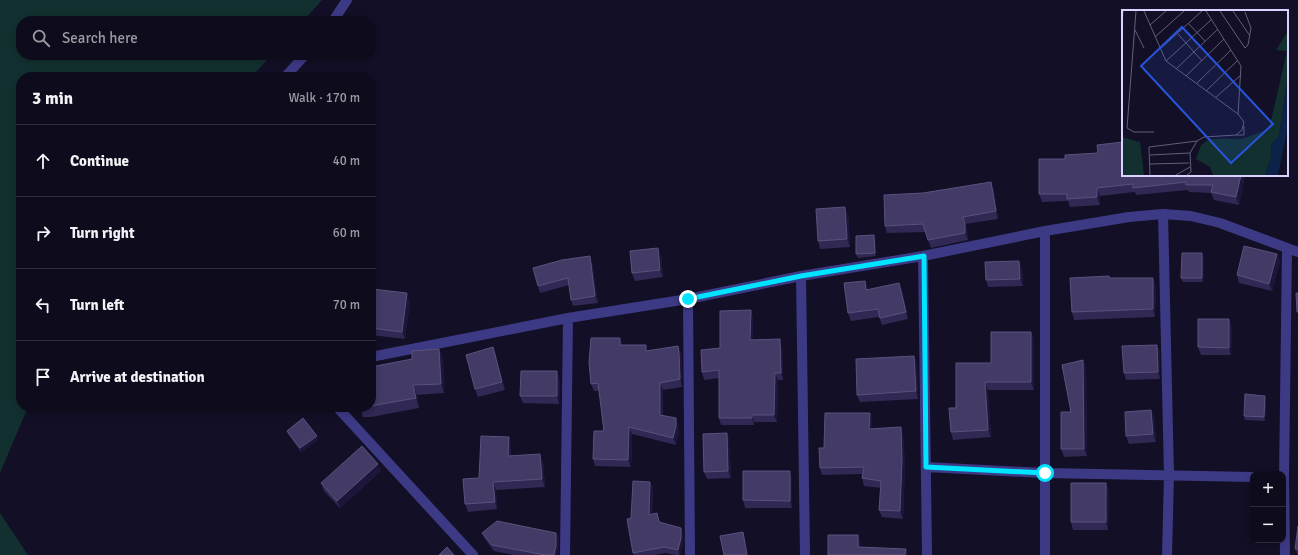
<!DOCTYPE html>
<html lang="en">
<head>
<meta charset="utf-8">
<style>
	body { margin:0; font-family:Signika,sans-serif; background:#171425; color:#f1f3f6 }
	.controls { position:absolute; right:12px; bottom:12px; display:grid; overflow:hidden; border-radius:8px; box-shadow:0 2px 6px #0003 }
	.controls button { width:36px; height:36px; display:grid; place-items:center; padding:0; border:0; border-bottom:1px solid #2e2b3b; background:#0e0b1c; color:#f1f3f6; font:20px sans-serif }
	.stop { position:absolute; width:12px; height:12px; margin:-9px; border:3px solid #00e5ff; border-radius:50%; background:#fff }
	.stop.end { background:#00e5ff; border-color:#fff; box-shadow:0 1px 4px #0008 }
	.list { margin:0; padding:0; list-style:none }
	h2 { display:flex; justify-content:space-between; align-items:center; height:52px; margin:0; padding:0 16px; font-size:17px }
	h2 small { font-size:13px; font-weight:400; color:#9b9ba3 }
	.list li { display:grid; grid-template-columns:26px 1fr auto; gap:12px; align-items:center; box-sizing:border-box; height:72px; padding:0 16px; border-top:1px solid #2e2b3b }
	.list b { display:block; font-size:15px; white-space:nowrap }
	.list em { font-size:13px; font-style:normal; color:#9b9ba3 }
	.icon { flex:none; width:22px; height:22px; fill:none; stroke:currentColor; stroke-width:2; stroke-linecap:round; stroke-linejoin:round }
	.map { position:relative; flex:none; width:1298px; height:555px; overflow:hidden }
	.search { position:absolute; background:#0e0b1c; box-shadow:0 2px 6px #0003; left:16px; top:16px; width:360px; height:44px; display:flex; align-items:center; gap:10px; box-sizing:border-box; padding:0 14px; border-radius:16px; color:#9b9ba3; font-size:15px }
	.panel { position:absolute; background:#0e0b1c; box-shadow:0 2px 6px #0003; left:16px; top:72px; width:360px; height:340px; border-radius:16px }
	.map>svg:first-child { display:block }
	.green { fill:#12302f }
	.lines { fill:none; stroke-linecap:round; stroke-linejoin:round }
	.minor { stroke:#3d3a85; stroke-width:10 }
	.wall { fill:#312854 }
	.shaded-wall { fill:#1d163a }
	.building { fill:#433a66; stroke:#5a527e }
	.route { stroke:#00e5ff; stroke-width:5 }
	.inset-road { fill:none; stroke:#625e7d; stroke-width:1 }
	.view { fill:#2655da; fill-opacity:0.15; stroke:#2655da; stroke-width:2 }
	.inset-edge { fill:none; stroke:#d9d4ff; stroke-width:2 }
</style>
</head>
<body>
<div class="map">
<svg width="1298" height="555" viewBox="0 0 1298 555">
	<rect width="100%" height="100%" fill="#130f26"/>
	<!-- green -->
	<path class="green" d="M0 0H322L303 21H21V55H272L251 77H21V407H28L0 473Z
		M0 513 28 555H0Z"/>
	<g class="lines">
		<!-- minor -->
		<path class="minor" d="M333 21 347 0
			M285 77 305 55
			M1163 214 1169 475 1167 555
			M923 256 927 555
			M801 276 805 555
			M688 299 690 555
			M371 357 568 318 688 299 801 276 923 256 1045 231 1129 217 1163 214 1191 216 1220 223 1298 252
			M337 407 473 555
			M926 467 1045 473 1253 477
			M565 555 568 318
			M1045 555V231
			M1285 555 1284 478 1287 248"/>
	</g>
	<!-- wall -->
	<path class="wall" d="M1039 159 1245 175 1239 205 1214 200 1211 193 1189 192 1188 190 1136 195 1135 192 1100 196V205L1070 207 1068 201 1042 202 1039 194Z
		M991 182 994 190 998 219 965 224 968 233V240L931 248 925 232 887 233 885 226 923 193Z
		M848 214 850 247 820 249 818 241Z
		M875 239 876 256 858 258 856 254Z
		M1277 254 1280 261 1272 291 1239 283 1237 275Z
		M661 255 663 277 635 281 632 273Z
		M1204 257 1203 282H1183L1181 278Z
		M592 263 598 303 573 306 571 300 569 285 540 293 538 286Z
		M1022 269 1023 286 988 287 986 280Z
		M1109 276 1110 278 1156 285 1155 317 1074 320 1072 312Z
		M865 281 868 290H902L908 319 882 325 879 317 851 321 848 313Z
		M371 294 410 301 405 339 371 335Z
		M751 310 753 318V340L782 346 783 380H778L777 422H754V425H721L719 418V378L704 380 702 372 720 348Z
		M1229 319 1232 327 1231 355H1201L1198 347Z
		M1031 332 1034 340V390H988L991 437 953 440 951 432 956 408 991 363Z
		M620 338 623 345 648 351 678 346 681 353 682 360V387L663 390V415L679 426V433L676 445 632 434 631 467 595 466 593 459 604 431 599 391H594L591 384Z
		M1157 345 1160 352V379L1126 380 1124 373Z
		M493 347 496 355 505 390 478 397 475 389Z
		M439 349 443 359 444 393 417 395 419 408 371 417H363L360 407H371V367L412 359Z
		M914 356 917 363 918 399 860 402 857 395Z
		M1083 360 1086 368 1087 456 1064 457 1061 449Z
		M560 379 559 404 523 403 520 396Z
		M1266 399 1265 421 1245 420 1244 416Z
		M1151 410 1154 417 1156 442 1129 444 1126 436Z
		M870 413 872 421V429L901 427 903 435 905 466 903 519 882 517 879 510 881 488 864 486 862 478V474L822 475 820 468 824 448Z
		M287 431 318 440 301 452 288 434Z
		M727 433 729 441 731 478 707 479 704 472Z
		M511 445V456L543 462 545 487 496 490 497 509 468 512 465 504 479 478Z
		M381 471 340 508 324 491 321 483Z
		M792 478V508H745L743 500Z
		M650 482 653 488 652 515 657 513 660 522 683 534V544L680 555H675L666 553 655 555H634L633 553 631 518Z
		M1106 483 1109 491 1108 530H1073L1071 522Z
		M1298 526V555L1295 549Z
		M482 533H556L559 539 558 555H514L494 551 485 539Z"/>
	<!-- shaded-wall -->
	<path class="shaded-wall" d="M1241 175H1245L1239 205 1236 197Z
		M991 182 994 190 998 219 996 211Z
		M1097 188 1100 196V205L1097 197Z
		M845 207 848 214 850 247 847 239Z
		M963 217 968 233V240L965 233Z
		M874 235 875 239 876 256 875 253Z
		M658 248 661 255 663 277 660 270Z
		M1202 253 1204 257 1203 282 1202 278Z
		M1277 254 1280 261 1272 291 1269 284Z
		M590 256 592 263 598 303 595 296Z
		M1019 261 1022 269 1023 286 1020 279Z
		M1153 278 1156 285 1155 317 1153 309Z
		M865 281 868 288 869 298 866 290Z
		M899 283 902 290 908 319 906 312Z
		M407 293 410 301 405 339 402 332Z
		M751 310 753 318V347L750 340Z
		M1229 319 1232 327 1231 355 1229 348Z
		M1031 332 1034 340V390L1031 382Z
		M620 338 623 346 620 345Z
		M780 339 782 346 783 380 781 373Z
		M1157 345 1160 352V379L1158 372Z
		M678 346 681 353 682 360V387L680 379Z
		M493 347 496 355 505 390 502 382Z
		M439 349 443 359 444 393 441 384Z
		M914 356 917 363 918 399 916 391Z
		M1083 360 1086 368 1087 456 1084 449Z
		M557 371 560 379 559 404 557 396Z
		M775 373 778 380 777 422 774 415Z
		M985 382 988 390 991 437 988 430Z
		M660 383 663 390 662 422 660 415Z
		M413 385 417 395 419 408 416 398Z
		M1265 396 1266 399 1265 421 1264 417Z
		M1151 410 1154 417 1156 442 1153 434Z
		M870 413 872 421V437L869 429Z
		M752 415 754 422V425L752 418Z
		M676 418 679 426V433L676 445 673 438Z
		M629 427 632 434 631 467 628 460Z
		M901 427 903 435 905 466 903 519 900 511Z
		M727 433 729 441 731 478 728 471Z
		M317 436 318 440 301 452 300 448Z
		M509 437 511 445 510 464 508 456Z
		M540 454 543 462 545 487 542 479Z
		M378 464 381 471 340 508 337 501Z
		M790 471 792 478V508L790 501Z
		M493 482 496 490 497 509 495 502Z
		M650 482 653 488 651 521 649 515Z
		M1106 483 1109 491 1108 530 1106 522Z
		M681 528 683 534V544L680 555H679L678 550Z
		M743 532 745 539 748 555H747Z
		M556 533 559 539V553L558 555H554Z
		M858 535 861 542V554L858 547Z
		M906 549 908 555H905Z"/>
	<!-- building -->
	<path class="building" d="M1123 142V175H1241L1236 197 1211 192 1213 185H1186V182L1133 188V184L1097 188V197L1067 199V194H1039V159H1065V155L1098 153 1097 145Z
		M991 182 996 211 963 217 965 225V233L928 240 923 224 885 226 884 195 923 193Z
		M845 207 847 239 818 241 816 209Z
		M874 235 875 253 856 254V236Z
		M1244 246 1277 254 1269 284 1237 275Z
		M658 248 660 270 632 273 630 251Z
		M1182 253H1202V278H1181Z
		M590 256 595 296 571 300 568 278 538 286 533 268 562 260Z
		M1019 261 1020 279 986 280 985 262Z
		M1109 276V278H1153V309L1072 312 1070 278Z
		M865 281 866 290 899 283 906 312 880 318 878 309 848 313 844 283Z
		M372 289 407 293 402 332 371 328V294Z
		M1296 293H1298V312H1297Z
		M751 310 750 340 780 339 781 373H775L774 415H752V418H719V370L702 372 701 350 720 348V311Z
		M1198 319H1229V348L1198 347Z
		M991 332H1031V382H985L988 430 951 432 949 408H956V363H991Z
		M591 338H620V345H646V351L678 346 679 353 680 379 660 383V415L676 418V426L673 438 629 427 628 460 593 459 594 431H604L598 383 591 384 589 363Z
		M1157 345 1158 372 1124 373 1122 346Z
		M493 347 502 382 475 389 466 355Z
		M439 349 441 384 413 385 416 398 371 406V367L412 359V351Z
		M914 356 916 391 857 395 856 359Z
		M1083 360 1084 449H1061V412H1071L1062 365Z
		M521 371H557V396H520Z
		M1245 394 1265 396 1264 417 1244 416Z
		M1151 410 1153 434 1126 436 1125 412Z
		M825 413H870L869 429 901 427 902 459 900 511 879 510 881 481 862 478 864 467 820 468 819 448H824Z
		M303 418 317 436 300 448 287 431Z
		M727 433 728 471 704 472 703 434Z
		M481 436 509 437 508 456 540 454 542 479 493 482 495 502 465 504 463 479 479 478Z
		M362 446 378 464 337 501 321 483Z
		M743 471H790V501L743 500Z
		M633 481 650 482 649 515 657 513 659 522 681 528V538L678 550 664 547 633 553 627 519 631 518Z
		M1071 483H1106V522H1071Z
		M497 521 556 533V546L554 555H545L492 545 482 533Z
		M1298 526V549H1295Z
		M743 532 747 555H724L720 536Z
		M828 535H858V547L906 549 905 555H828Z
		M447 547 454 555H439Z"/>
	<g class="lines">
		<!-- route -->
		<path class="route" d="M688 299 801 276 924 256 926 467 1045 473"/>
	</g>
	<!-- overview -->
	<g transform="translate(1122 10)">
		<rect width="166" height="166" fill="#130f26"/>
		<path d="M166 21V66L157 126 149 135V148L143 165H91L88 157 74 149 79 135 87 129H120L147 119 165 41 154 40ZM0 127 18 132 22 165H0Z" fill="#12302f"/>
		<path d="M166 66V117L156 165H143L149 148V135L157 126Z" fill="#0c2248"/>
		<path class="inset-road" d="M14 1 5 118 12 122H32M22 1 44 51 116 104 122 112 120 120 114 125 82 127 75 131 68 143 28 145M84 1 119 56 116 104M98 1 123 38 126 35 129 18 123 2M111 1 128 26M66 13 83 31M0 14 1 1M28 15 44 1M13 20 22 38M56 24 80 51M33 27 62 1M38 39 80 1M44 51 90 9M54 59 96 19M64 66 102 29M74 74 109 40M84 81 116 50M93 88 119 65M114 125H122V116M28 154 67 153M28 165 27 137 75 131M54 165 68 157M65 165 69 162 68 143"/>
		<path class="view" d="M60 17 151 114 109 153 19 56Z"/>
		<rect width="166" height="166" class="inset-edge"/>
	</g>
</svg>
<div class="controls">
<button>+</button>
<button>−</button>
</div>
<div class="stop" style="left:1045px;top:473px"></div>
<div class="stop end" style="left:688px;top:299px"></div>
<div class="search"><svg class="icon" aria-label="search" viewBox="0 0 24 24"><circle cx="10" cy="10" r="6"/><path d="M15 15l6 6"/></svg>Search here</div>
<section class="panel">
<h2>3 min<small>Walk · 170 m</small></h2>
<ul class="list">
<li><svg class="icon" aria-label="ahead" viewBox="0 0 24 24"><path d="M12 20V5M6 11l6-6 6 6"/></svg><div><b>Continue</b></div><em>40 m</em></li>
<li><svg class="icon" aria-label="right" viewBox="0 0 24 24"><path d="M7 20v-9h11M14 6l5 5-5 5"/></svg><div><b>Turn right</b></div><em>60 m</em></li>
<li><svg class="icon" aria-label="left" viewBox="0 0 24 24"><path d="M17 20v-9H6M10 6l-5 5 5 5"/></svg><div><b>Turn left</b></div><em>70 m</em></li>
<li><svg class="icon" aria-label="arrive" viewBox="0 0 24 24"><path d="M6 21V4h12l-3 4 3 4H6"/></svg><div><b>Arrive at destination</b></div></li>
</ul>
</section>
</div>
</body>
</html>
